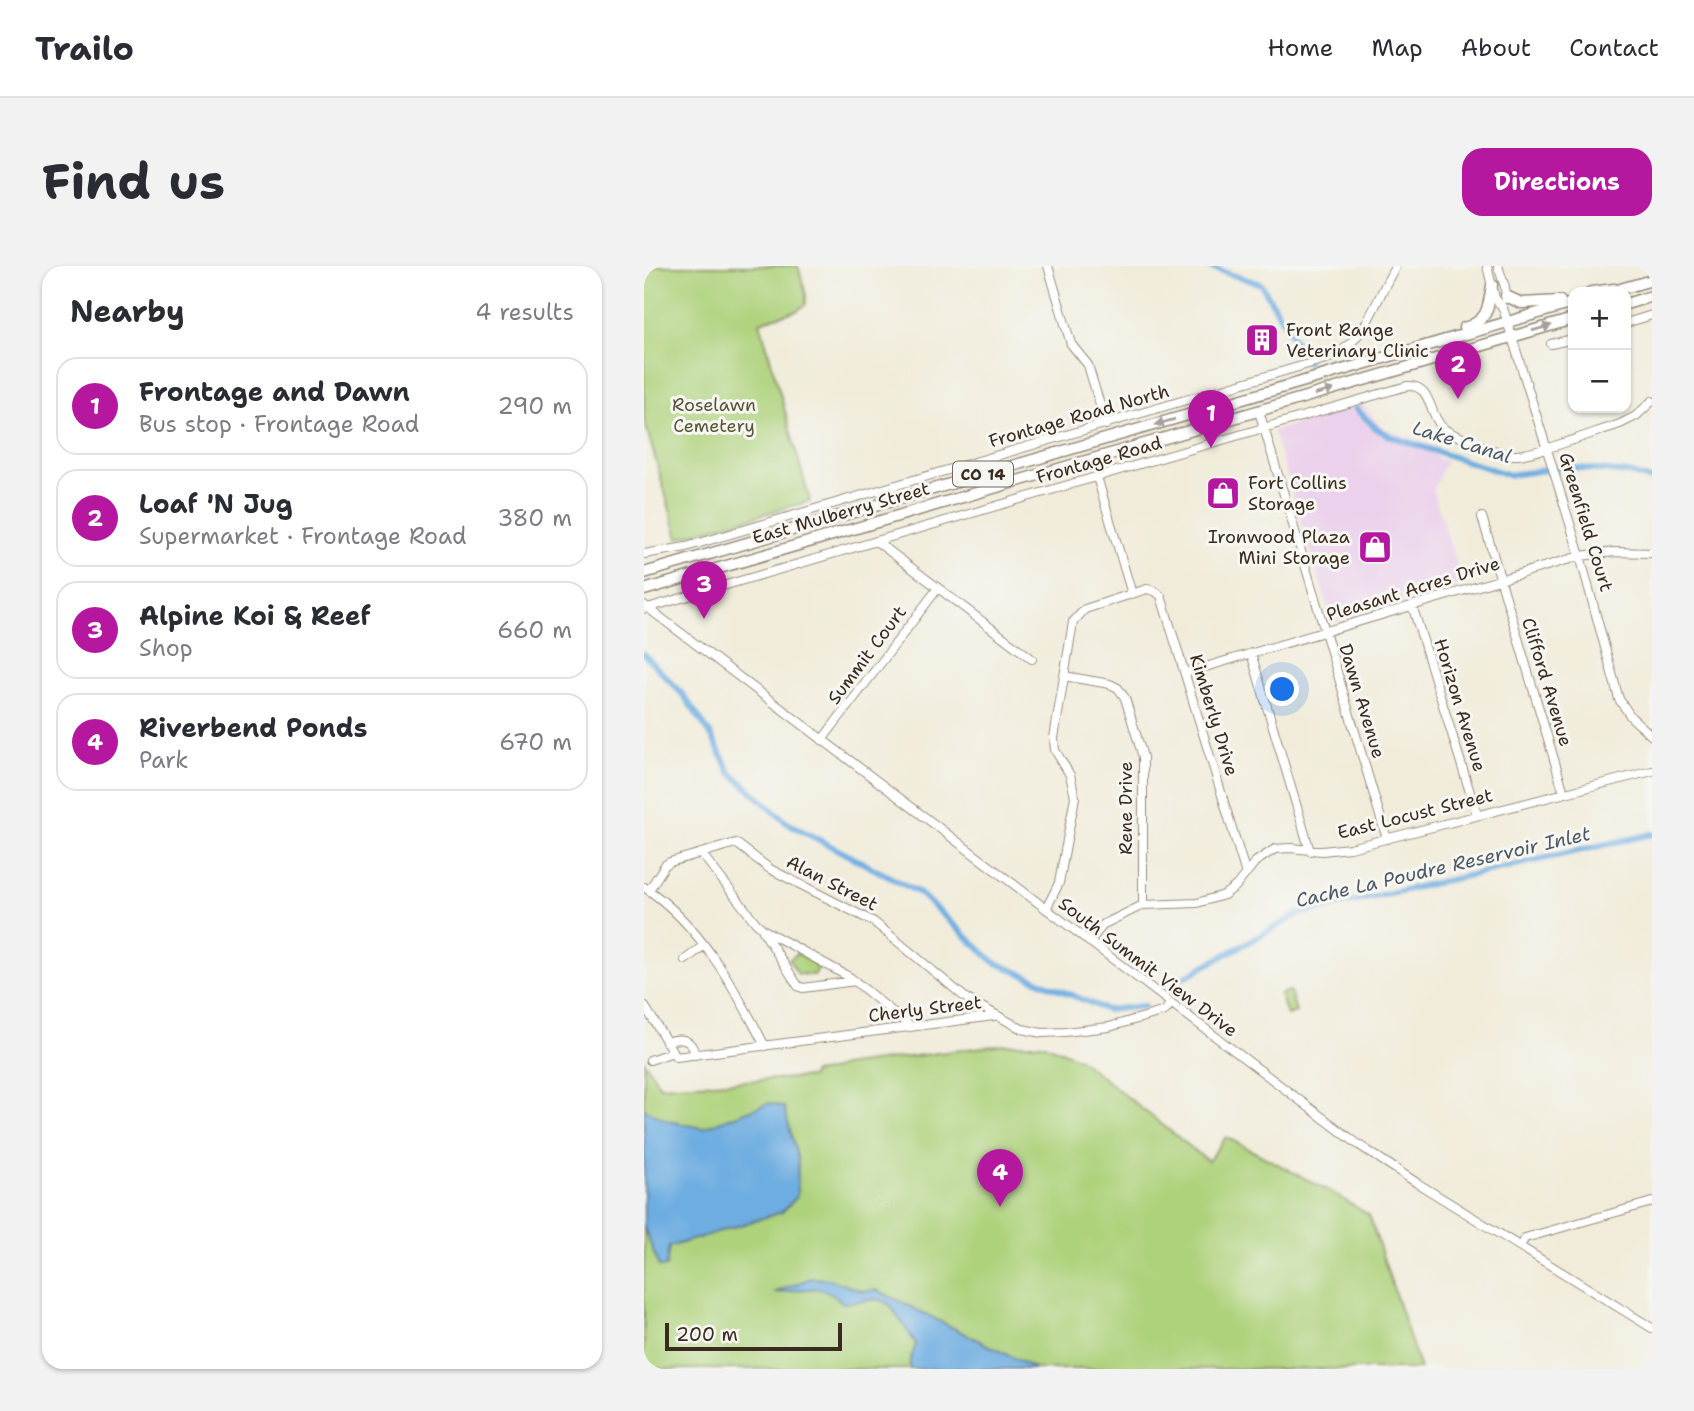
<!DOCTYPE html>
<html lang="en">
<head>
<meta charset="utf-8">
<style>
	body { margin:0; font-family:"Shantell Sans",sans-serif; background:#f2f2f3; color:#2b2b33 }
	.controls { position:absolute; right:21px; top:21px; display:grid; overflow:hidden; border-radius:14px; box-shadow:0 2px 5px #0004 }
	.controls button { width:63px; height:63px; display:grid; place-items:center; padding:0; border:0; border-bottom:2px solid #e1e1e2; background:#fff; color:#2b2b33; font:35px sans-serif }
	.scale { position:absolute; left:21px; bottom:18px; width:177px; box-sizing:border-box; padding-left:7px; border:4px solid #3b2a1e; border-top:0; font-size:19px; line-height:24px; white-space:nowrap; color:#3b2a1e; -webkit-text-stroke:5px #f6f6f2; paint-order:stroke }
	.you { position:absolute; left:639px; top:424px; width:24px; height:24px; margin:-18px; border:5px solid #fff; border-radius:50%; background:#1a73e8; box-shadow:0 0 0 10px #1a73e833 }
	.badge { display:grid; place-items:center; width:46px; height:46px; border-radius:50%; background:#b5179e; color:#fff; font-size:23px; font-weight:700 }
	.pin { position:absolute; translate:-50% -58px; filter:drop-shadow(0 2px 4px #0008) }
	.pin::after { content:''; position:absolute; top:37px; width:24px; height:21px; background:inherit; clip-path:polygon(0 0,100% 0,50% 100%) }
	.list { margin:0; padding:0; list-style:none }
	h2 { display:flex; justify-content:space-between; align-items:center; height:91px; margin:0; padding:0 28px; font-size:30px }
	h2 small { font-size:23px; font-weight:400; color:#7c7c81 }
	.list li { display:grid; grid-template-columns:46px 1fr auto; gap:21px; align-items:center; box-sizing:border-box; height:98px; margin:0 14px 14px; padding:0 14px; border:2px solid #e1e1e2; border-radius:21px }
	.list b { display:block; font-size:26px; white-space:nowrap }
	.list p { margin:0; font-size:23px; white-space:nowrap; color:#7c7c81 }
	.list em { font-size:23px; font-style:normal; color:#7c7c81 }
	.map { position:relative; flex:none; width:1008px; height:1103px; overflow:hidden; border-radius:21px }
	header { display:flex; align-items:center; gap:42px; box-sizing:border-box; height:98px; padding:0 35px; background:#fff; border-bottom:2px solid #e1e1e2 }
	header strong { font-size:33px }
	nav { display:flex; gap:38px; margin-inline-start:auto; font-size:24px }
	.intro { display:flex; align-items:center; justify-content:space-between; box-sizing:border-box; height:168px; padding:0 42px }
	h1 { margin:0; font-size:49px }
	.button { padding:18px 32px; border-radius:21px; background:#b5179e; color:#fff; font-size:24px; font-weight:700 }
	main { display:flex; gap:42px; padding:0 42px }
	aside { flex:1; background:#fff; border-radius:21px; box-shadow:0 2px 5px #0004 }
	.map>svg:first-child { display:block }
	.built { fill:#ebd1eb }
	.green { fill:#aed27b; stroke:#747e4c; stroke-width:2 }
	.water { fill:#6eade1; stroke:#546c80; stroke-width:2 }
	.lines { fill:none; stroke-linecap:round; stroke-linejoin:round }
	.canal { stroke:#6eade1; stroke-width:6 }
	.minor-casing { stroke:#968b7c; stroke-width:10 }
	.highway-casing { stroke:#968b7c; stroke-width:13 }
	.minor { stroke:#fff; stroke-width:8 }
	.highway { stroke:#fff; stroke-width:10 }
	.oneway { fill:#a79f9a }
	.labels { text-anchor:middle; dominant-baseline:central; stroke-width:6; stroke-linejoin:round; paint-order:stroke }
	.shield { fill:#f6f6f2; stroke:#73675e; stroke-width:2 }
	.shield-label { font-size:16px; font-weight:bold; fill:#3b2a1e }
	.poi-label { font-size:18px; fill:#3b2a1e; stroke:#f6f6f2; text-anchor:start }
	.park-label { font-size:18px; fill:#585435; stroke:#f6f6f2 }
	.street-label { font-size:18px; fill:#3b2a1e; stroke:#f6f6f2 }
	.water-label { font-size:19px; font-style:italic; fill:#4d5862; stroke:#f6f6f2 }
</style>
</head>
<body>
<header>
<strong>Trailo</strong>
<nav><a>Home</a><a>Map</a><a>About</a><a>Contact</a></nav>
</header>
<div class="intro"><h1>Find us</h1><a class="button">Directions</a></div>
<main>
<aside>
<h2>Nearby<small>4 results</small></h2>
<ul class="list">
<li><span class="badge">1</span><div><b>Frontage and Dawn</b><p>Bus stop · Frontage Road</p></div><em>290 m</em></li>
<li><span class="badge">2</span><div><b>Loaf 'N Jug</b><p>Supermarket · Frontage Road</p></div><em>380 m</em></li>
<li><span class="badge">3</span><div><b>Alpine Koi &amp; Reef</b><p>Shop</p></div><em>660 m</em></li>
<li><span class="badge">4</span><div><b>Riverbend Ponds</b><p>Park</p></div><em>670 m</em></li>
</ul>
</aside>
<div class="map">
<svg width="1008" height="1103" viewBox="0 0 1008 1103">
	<rect width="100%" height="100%" fill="#f6f6f2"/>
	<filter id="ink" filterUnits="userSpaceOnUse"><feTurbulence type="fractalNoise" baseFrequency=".0143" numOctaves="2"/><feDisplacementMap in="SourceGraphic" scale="14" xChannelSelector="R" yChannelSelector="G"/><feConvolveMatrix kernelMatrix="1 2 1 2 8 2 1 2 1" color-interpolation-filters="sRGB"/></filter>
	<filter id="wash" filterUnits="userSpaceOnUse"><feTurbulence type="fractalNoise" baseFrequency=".00686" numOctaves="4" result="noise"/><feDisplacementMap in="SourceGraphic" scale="28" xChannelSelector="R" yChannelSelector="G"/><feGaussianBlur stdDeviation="1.57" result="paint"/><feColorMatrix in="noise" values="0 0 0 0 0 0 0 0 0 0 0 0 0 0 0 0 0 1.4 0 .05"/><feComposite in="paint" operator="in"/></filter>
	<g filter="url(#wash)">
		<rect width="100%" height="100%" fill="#f1ecda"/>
		<!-- built -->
		<path class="built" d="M718 138 738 162 790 181 794 193 802 195 789 225 819 318 689 357 629 165Z"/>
		<!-- green -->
		<path class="green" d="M0 0H154L162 29V38L154 44 116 56 166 235 34 272 0 153Z
			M154 687 174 701 171 709 154 708 145 694Z
			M646 725 652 746 643 749 636 728Z
			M361 778H400L434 792 564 895 582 871 687 926 725 949 776 1103H0V795L16 820 168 811V807L185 805 198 800Z"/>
		<!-- water -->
		<path class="water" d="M125 837 140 841 154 894 153 931 138 946 25 981 22 1001H15L0 961V843L24 855 59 862Z
			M167 1012 184 1013 219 1025 233 1024 392 1103H267L265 1098 272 1078 246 1039 235 1033 199 1037C176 1013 160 1026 130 1027Z"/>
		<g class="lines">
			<!-- canal -->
			<path class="canal" d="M561 0 617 18 663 96
				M667 102 670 104
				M712 143 733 163 751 172 865 209 924 201 985 207 1008 214
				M0 388 40 430 67 469 86 506 143 557 274 626 350 696 463 744 500 740
				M528 718 655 648 1008 568"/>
		</g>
	</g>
	<g filter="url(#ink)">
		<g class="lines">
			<!-- minor casing -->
			<g class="minor-casing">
				<path id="minor" d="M404 0 427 78 444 99 462 159
					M843 0 851 32 859 42 936 290 975 433 987 451 1008 470
					M854 0 861 21 862 33
					M982 57 1008 49
					M907 78 929 73
					M615 145 743 573
					M453 211 488 328
					M838 251 920 527
					M232 275 388 393
					M0 288 42 281 688 91C726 70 730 34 752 0
					M0 339 715 879 773 917 1008 1062
					M768 339 833 549
					M0 343 763 120C788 118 784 147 798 161 805 168 856 188 867 189 887 191 953 165 976 158L992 150 1008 135
					M607 387 666 585
					M541 407 936 290 970 286 1008 287
					M420 410 466 418 474 422 481 432 499 491V639
					M178 474 294 322
					M57 587 112 657 120 664 207 712 267 761
					M0 621C55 657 91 722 121 780
					M5 624 21 599 26 596 92 577 126 603 230 656 323 733 378 763 398 767 421 766 465 761 521 745 527 737
					M402 643 415 617 431 531 426 509 411 484 410 472 429 356 441 343 503 323 511 325 517 330 602 608
					M119 665 154 720 159 722 211 715
					M445 676 460 658 499 639 553 637 580 629 592 620 611 596 631 583 646 582 678 585 706 582 1008 505
					M41 694 59 680
					M0 739 32 791 350 750
					M22 776C36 771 48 772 51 789
					M6 794 29 786
					M876 980 881 972 1008 936"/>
			</g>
			<!-- highway casing -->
			<g class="highway-casing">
				<path id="highway" d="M947 26 970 23
					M966 26 1008 14
					M862 30 877 37 916 35
					M982 38 1008 30
					M820 62C845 54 844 42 848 19
					M0 307 929 37
					M0 324 929 53"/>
			</g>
			<!-- minor -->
			<use href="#minor" class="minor"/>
			<!-- highway -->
			<use href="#highway" class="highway"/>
		</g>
		<!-- one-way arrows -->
		<defs><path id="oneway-solid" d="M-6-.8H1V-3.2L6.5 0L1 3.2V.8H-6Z" transform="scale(1.75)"/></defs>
		<g class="oneway">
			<use href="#oneway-solid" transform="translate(898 62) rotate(-16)"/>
			<use href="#oneway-solid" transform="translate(680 126) rotate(-16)"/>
			<use href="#oneway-solid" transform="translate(521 156) rotate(164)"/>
		</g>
	</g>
	<!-- icons -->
	<defs>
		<g id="building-square" transform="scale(1.75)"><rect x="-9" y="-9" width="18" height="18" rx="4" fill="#b5179e" stroke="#f6f6f2"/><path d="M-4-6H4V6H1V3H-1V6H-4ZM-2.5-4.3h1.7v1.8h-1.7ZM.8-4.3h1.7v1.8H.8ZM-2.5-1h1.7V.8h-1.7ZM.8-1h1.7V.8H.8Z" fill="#fff"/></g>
		<g id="shop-square" transform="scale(1.75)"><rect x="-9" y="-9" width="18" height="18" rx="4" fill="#b5179e" stroke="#f6f6f2"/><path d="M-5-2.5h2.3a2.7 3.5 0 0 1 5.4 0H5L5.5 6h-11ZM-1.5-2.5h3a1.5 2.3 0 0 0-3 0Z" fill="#fff"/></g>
	</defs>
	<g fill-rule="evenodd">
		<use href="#building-square" x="618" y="74"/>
		<use href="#shop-square" x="579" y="227"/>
		<use href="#shop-square" x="731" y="281"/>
	</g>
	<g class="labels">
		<!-- shield labels -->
		<rect class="shield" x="309" y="195.5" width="60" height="25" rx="5"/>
		<g class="shield-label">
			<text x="339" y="208">CO 14</text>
		</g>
		<!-- poi labels -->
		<g class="poi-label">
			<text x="642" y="64">Front Range<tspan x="642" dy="21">Veterinary Clinic</tspan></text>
			<text x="604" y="217">Fort Collins<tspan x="604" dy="21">Storage</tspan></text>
			<text x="706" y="271" text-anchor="end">Ironwood Plaza<tspan x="706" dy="21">Mini Storage</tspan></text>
		</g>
		<!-- park labels -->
		<g class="park-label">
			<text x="70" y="139">Roselawn<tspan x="70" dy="21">Cemetery</tspan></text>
		</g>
		<!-- street labels -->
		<g class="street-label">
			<text transform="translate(435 150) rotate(-16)">Frontage Road North</text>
			<text transform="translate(455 194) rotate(-16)">Frontage Road</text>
			<text transform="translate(197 247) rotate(-16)">East Mulberry Street</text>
			<text transform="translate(942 256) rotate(73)">Greenfield Court</text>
			<text transform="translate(769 323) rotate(-17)">Pleasant Acres Drive</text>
			<text transform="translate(223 389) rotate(-53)">Summit Court</text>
			<text transform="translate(903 416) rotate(73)">Clifford Avenue</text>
			<text transform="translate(718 435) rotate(73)">Dawn Avenue</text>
			<text transform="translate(816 439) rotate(73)">Horizon Avenue</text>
			<text transform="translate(570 449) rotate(73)">Kimberly Drive</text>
			<text transform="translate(482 542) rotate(-90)">Rene Drive</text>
			<text transform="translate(771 548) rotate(-14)">East Locust Street</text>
			<text transform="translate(188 617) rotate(27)">Alan Street</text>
			<text transform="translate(504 701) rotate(37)">South Summit View Drive</text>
			<text transform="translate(281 743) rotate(-7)">Cherly Street</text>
		</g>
		<!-- water labels -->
		<g class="water-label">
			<text transform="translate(818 176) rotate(17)">Lake Canal</text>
			<text transform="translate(799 601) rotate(-13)">Cache La Poudre Reservoir Inlet</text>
		</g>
	</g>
</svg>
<div class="controls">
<button>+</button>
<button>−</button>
</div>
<div class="scale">200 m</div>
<div class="you"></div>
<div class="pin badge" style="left:567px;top:182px">1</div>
<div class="pin badge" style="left:814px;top:133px">2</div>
<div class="pin badge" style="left:60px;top:353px">3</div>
<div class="pin badge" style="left:356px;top:941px">4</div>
</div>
</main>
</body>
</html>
